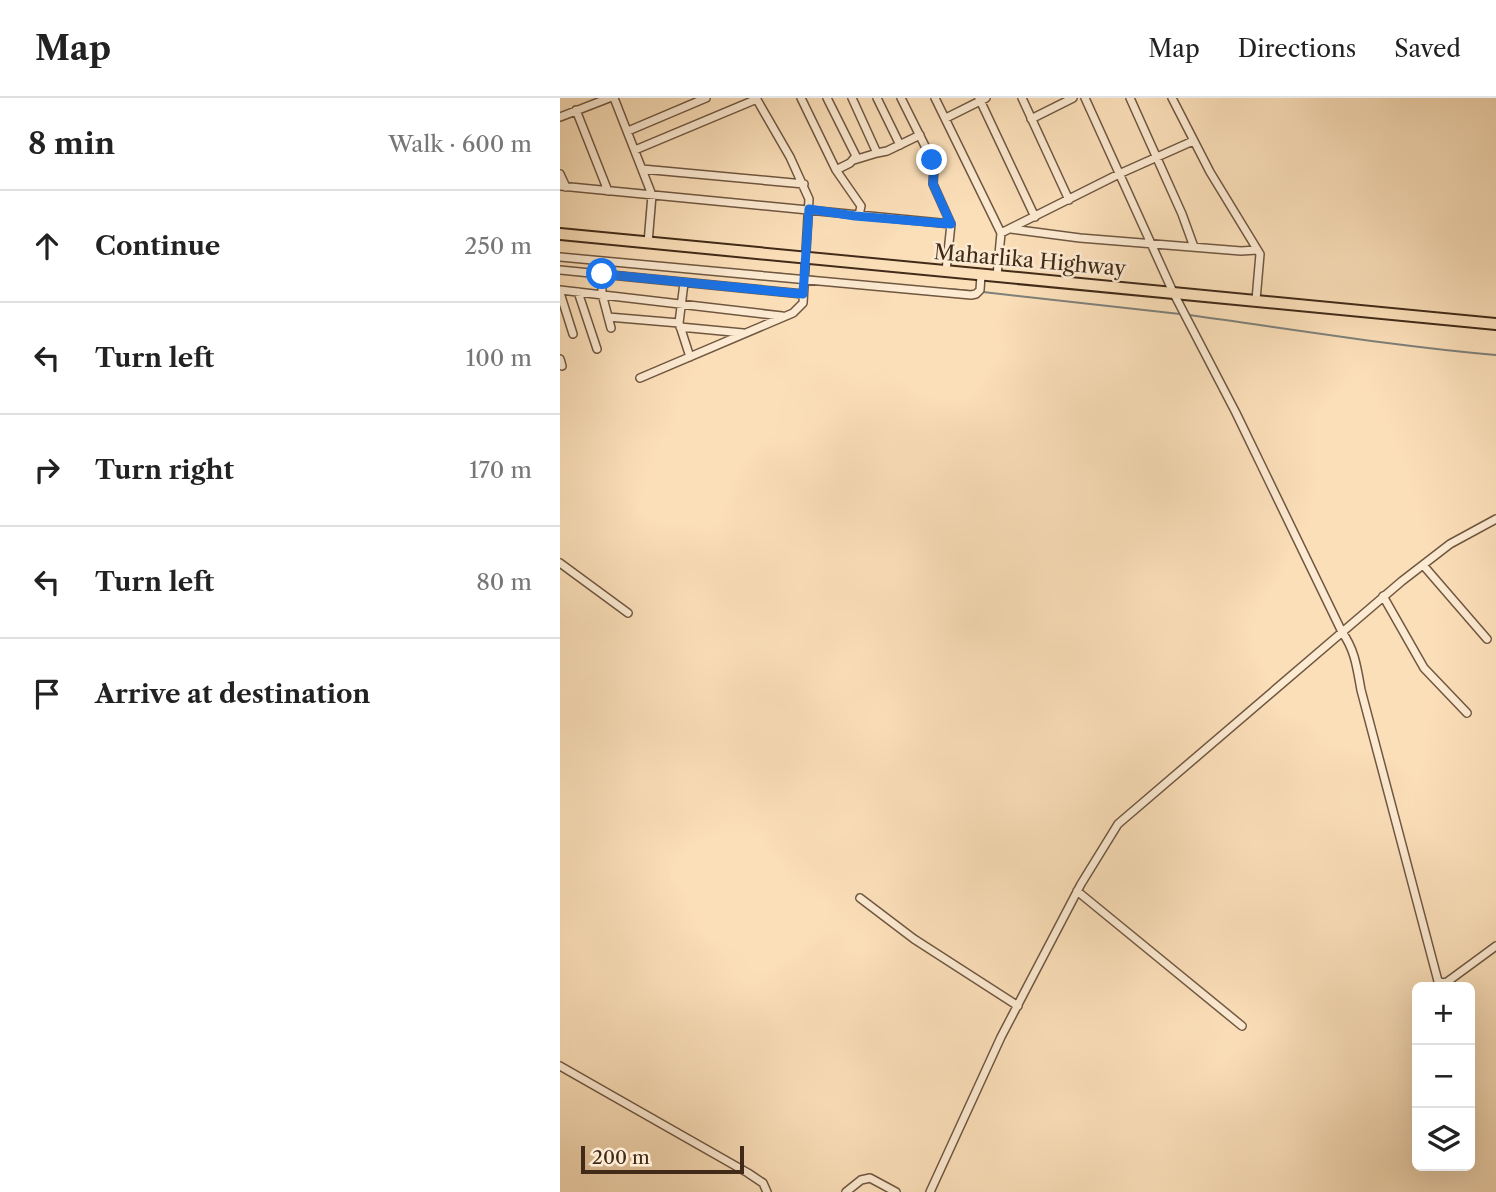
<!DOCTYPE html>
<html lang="en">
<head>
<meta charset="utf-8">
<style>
	body { margin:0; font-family:"Libre Caslon Text",serif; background:#f6f6f6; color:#222 }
	.controls { position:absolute; right:21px; bottom:21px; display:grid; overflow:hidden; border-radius:10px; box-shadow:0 7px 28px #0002 }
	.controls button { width:63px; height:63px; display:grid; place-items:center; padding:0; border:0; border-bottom:2px solid #e0e0e0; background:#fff; color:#222; font:35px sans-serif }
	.scale { position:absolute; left:21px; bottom:18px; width:163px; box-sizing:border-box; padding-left:7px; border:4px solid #412a18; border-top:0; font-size:19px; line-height:24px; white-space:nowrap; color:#412a18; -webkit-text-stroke:5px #fcead2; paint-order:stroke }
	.stop { position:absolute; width:21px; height:21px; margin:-16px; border:5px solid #1a73e8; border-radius:50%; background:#fff }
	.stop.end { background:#1a73e8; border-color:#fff; box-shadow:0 2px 7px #0008 }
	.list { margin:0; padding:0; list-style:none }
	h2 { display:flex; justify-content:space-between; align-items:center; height:91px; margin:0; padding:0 28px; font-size:30px }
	h2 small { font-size:23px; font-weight:400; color:#767676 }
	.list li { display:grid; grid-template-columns:46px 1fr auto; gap:21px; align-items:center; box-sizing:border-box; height:112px; padding:0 28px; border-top:2px solid #e0e0e0 }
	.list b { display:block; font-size:26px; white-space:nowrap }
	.list em { font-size:23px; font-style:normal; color:#767676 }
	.icon { flex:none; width:38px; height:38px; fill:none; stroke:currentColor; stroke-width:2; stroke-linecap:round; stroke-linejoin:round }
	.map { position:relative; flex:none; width:936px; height:1094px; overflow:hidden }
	header { display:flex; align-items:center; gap:42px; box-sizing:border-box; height:98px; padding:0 35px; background:#fff; border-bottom:2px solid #e0e0e0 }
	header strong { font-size:33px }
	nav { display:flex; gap:38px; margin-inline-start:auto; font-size:24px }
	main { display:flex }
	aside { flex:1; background:#fff }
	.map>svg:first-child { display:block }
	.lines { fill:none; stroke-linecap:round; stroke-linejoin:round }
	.stream { stroke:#7e807a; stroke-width:2 }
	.minor-casing { stroke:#705740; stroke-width:10 }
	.trunk-casing { stroke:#412a18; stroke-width:14 }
	.minor { stroke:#fcead2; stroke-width:7 }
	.trunk { stroke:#fbdfb9; stroke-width:10 }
	.route { stroke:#1a73e8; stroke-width:9 }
	.labels { text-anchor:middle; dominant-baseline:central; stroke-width:5; stroke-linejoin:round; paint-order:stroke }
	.street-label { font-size:21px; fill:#412a18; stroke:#fcead2 }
</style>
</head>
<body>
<header>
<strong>Map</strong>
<nav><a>Map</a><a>Directions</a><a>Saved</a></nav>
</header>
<main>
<aside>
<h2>8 min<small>Walk · 600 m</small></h2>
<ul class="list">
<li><svg class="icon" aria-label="ahead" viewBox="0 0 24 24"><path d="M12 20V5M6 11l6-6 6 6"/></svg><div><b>Continue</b></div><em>250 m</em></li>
<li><svg class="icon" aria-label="left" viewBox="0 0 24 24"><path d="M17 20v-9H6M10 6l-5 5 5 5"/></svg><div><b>Turn left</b></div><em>100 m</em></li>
<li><svg class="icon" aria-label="right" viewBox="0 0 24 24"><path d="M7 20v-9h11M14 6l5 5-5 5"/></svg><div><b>Turn right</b></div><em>170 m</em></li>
<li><svg class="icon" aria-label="left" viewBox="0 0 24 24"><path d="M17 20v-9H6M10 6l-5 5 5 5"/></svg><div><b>Turn left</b></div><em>80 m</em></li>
<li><svg class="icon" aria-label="arrive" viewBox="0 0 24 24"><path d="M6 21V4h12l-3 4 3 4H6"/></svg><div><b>Arrive at destination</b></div></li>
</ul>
</aside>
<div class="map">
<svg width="936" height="1094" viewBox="0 0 936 1094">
	<rect width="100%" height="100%" fill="#fbdfb9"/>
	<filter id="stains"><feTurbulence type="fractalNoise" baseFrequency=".00286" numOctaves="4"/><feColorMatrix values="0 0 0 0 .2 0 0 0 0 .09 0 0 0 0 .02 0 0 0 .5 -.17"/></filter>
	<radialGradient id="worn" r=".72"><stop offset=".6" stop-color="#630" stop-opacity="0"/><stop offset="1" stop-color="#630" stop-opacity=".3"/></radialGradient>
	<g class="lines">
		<!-- stream -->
		<path class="stream" d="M214 175 241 178
			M249 178 261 180
			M389 191 411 193
			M423 194 620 216
			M629 217C731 231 833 248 936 257"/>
		<!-- minor casing -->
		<g class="minor-casing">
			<path id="minor" d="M54 0 92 97 88 145
				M241 0 276 72 290 65 296 58 267 0
				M292 0 317 55 327 53 360 37
				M317 0 340 47
				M341 0 372 62 374 69 373 86 391 126 386 173
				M375 0 441 135 437 178
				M419 0 475 119
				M462 0 509 102
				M525 0 613 194 676 315 782 534C795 552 797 570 801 592L878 883 882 885 887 884 936 848
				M570 0 622 116 634 149
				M612 0 650 74 700 156 696 202
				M16 12 48 93
				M0 19 49 0
				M386 20 426 0
				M471 21 513 0
				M68 33 146 0
				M75 52 197 1
				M294 62 317 55
				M82 71 244 86
				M0 76 6 89
				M0 88 299 117 301 108 276 72
				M299 117 391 126
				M451 131 520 140 681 153 697 152
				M441 135 559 76 633 43
				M0 159 411 197 416 196 420 192 421 177
				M0 172 243 196
				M42 176V196L51 230
				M124 185 119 225 130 259
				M0 192 222 218
				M18 194 37 251
				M0 195 13 236
				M48 219 119 225
				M120 229 183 235
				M0 261 2 268
				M80 280 233 215 243 205 249 101 230 59 196 0
				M0 465 68 515
				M863 467 927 541
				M823 498 864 570 907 615
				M517 793 682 928
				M300 800 354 841 458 908
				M0 968 188 1075 203 1085 207 1094
				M286 1094 301 1082 310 1080 336 1094
				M370 1094 441 939 521 786 558 726 842 483 890 446 936 421"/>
		</g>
		<!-- trunk casing -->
		<g class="trunk-casing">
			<path id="trunk" d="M0 136 936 226"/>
		</g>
		<!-- minor -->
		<use href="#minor" class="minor"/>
		<!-- trunk -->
		<use href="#trunk" class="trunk"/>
	</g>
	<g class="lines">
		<!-- route -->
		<path class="route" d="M42 176 243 196 249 111 295 118 391 126 373 86 374 69 372 62"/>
	</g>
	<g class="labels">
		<!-- street labels -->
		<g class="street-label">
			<text transform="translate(470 162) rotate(5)">Maharlika Highway</text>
		</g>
	</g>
	<rect width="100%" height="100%" filter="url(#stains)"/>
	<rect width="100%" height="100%" fill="url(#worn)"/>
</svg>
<div class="controls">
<button>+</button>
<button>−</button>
<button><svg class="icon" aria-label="layers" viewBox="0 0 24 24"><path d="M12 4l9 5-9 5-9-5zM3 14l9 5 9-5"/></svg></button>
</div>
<div class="scale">200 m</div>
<div class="stop" style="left:42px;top:176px"></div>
<div class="stop end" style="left:372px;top:62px"></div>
</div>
</main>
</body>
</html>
